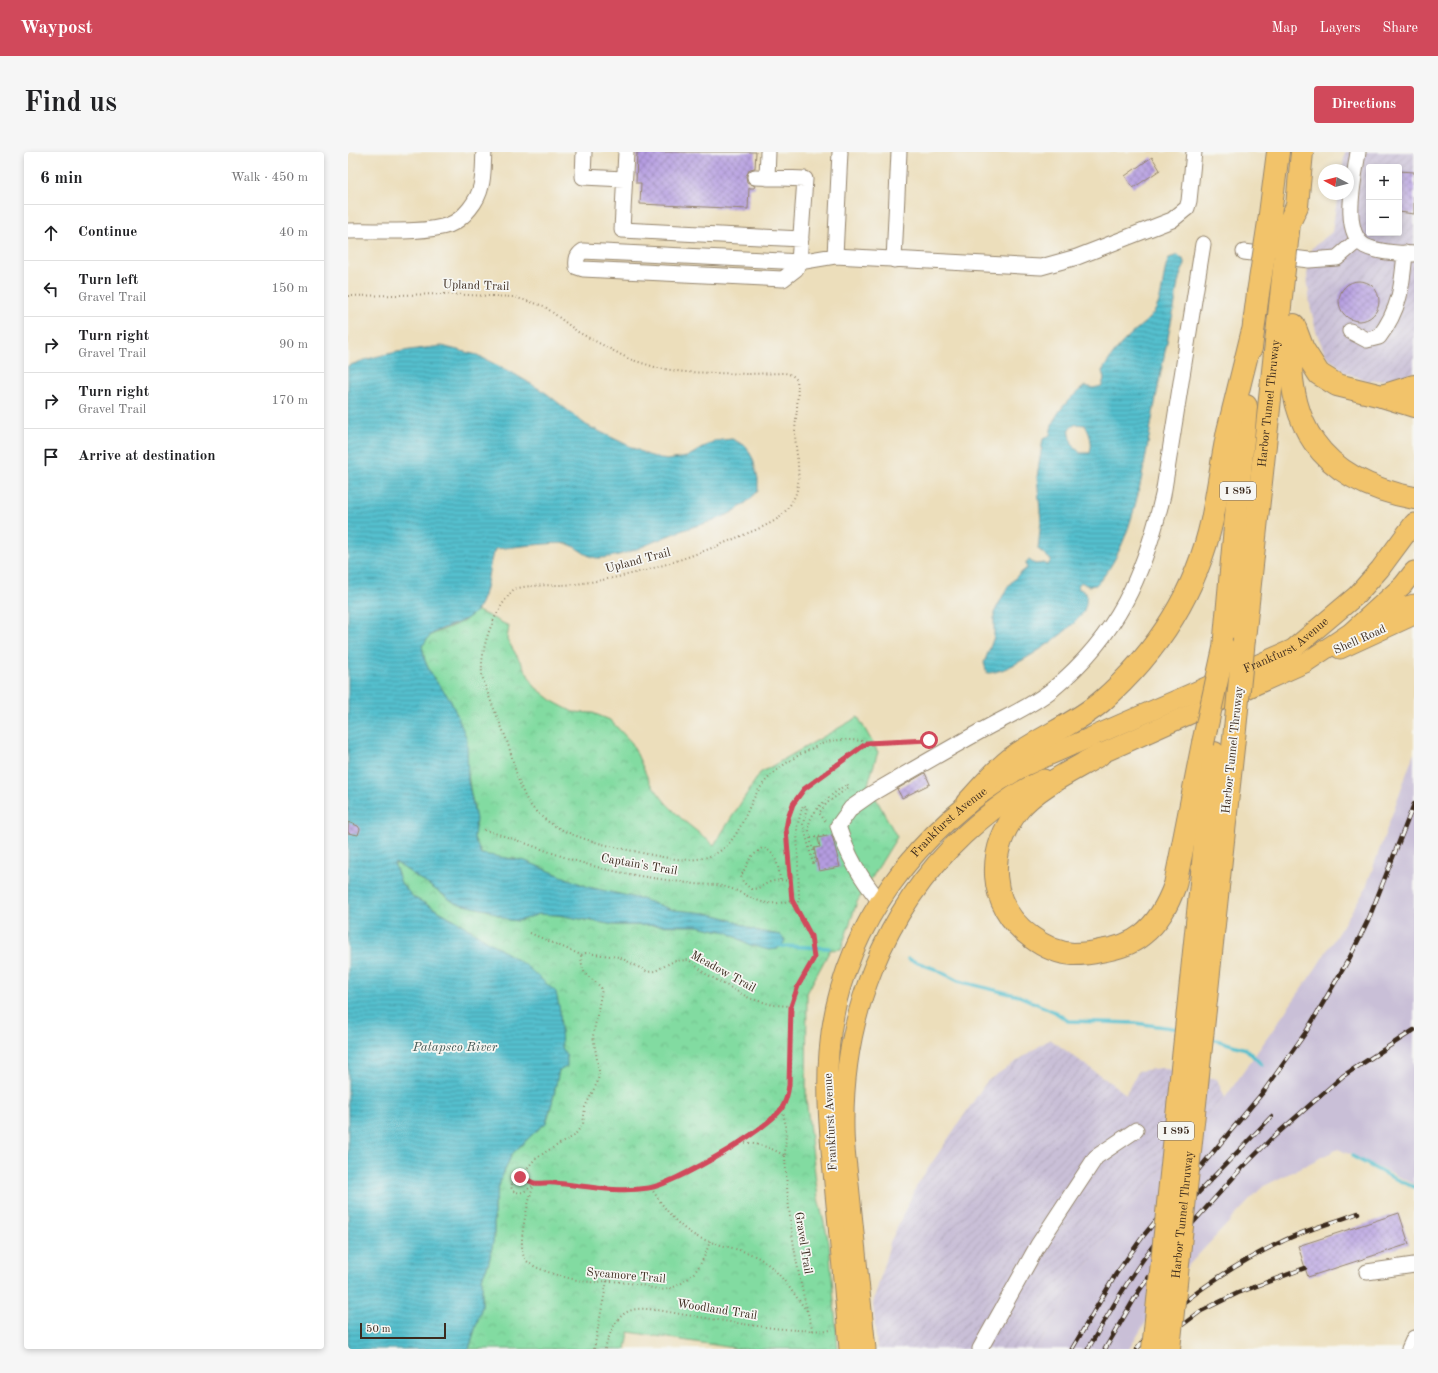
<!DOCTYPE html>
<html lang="en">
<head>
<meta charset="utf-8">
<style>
	body { margin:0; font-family:"Old Standard TT",serif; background:#f6f6f6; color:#202124 }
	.controls { position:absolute; right:12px; top:12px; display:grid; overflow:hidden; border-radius:4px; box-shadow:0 2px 6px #0003 }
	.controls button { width:36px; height:36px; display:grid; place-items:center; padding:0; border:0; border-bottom:1px solid #e0e0e0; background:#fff; color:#202124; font:20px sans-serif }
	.compass { position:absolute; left:970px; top:12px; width:36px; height:36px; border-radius:50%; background:#fff; box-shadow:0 2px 6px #0003; rotate:277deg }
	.scale { position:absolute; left:12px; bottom:10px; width:86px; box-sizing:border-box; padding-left:4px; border:2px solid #3b2a1e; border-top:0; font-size:11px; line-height:14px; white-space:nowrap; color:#3b2a1e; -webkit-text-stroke:3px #f6f6f2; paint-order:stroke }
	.stop { position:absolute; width:12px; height:12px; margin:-9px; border:3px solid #d1495b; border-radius:50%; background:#fff }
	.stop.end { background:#d1495b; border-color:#fff; box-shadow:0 1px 4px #0008 }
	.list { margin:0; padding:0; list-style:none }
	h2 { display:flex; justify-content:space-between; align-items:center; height:52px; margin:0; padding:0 16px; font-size:17px }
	h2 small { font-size:13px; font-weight:400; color:#757577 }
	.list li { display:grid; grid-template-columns:26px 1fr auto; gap:12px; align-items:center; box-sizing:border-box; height:56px; padding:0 16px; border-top:1px solid #e0e0e0 }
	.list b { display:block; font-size:15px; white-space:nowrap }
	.list p { margin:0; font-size:13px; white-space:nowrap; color:#757577 }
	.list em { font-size:13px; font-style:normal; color:#757577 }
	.icon { flex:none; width:22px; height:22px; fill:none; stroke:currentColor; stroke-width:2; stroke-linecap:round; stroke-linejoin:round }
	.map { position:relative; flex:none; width:1066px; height:1197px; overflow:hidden; border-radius:4px }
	header { display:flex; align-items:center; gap:24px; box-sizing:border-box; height:56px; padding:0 20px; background:#d1495b; color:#fff }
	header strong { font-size:19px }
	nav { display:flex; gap:22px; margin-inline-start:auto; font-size:14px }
	.intro { display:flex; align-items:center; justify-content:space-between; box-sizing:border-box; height:96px; padding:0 24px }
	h1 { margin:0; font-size:28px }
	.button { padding:10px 18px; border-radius:4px; background:#d1495b; color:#fff; font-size:14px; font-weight:700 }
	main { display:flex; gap:24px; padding:0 24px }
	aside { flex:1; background:#fff; border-radius:4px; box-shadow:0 2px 6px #0003 }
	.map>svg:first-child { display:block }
	.industrial { fill:url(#industrial-furrows); fill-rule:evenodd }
	.railway { fill:#c9bfd7 }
	.park { fill:url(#park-crowns); stroke:#5e8260 }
	.water { fill:url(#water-rules); stroke:#487476; fill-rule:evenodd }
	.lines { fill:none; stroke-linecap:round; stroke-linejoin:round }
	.stream { stroke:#54bfce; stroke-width:3.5 }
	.building { fill:url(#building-cross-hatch) }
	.minor-casing { stroke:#94846c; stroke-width:17 }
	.major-casing { stroke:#94846c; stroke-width:21 }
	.highway-casing { stroke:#94846c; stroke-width:24 }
	.path { stroke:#94846c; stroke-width:2; stroke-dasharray:1 3; stroke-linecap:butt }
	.minor { stroke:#fff; stroke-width:15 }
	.major { stroke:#f2c36a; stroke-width:19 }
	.highway { stroke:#f2c36a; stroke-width:22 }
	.rail-casing { stroke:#3b2a1e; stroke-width:4.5 }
	.rail { stroke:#f6f6f2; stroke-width:3; stroke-dasharray:9; stroke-linecap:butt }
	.highway-bridge-casing { stroke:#94846c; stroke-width:24; stroke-linecap:butt }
	.highway-bridge { stroke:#f2c36a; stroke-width:22 }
	.route { stroke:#d1495b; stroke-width:5 }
	.labels { text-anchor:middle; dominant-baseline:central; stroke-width:3.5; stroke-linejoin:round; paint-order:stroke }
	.shield { fill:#f6f6f2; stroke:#73675e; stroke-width:1 }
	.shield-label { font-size:11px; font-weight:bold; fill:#3b2a1e }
	.street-label { font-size:12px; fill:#3b2a1e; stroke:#f6f6f2 }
	.water-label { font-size:13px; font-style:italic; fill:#425753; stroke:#f6f6f2 }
</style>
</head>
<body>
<header>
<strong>Waypost</strong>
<nav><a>Map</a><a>Layers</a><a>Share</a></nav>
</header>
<div class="intro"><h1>Find us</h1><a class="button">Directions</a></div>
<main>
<aside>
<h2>6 min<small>Walk · 450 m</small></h2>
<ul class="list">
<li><svg class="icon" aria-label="ahead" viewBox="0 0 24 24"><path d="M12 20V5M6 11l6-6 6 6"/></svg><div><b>Continue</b></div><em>40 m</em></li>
<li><svg class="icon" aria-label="left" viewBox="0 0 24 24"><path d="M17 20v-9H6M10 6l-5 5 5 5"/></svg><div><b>Turn left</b><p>Gravel Trail</p></div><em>150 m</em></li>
<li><svg class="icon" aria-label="right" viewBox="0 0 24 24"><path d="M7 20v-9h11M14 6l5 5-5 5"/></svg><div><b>Turn right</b><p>Gravel Trail</p></div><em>90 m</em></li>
<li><svg class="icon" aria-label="right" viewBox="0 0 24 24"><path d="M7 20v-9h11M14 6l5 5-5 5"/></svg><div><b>Turn right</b><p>Gravel Trail</p></div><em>170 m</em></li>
<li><svg class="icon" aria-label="arrive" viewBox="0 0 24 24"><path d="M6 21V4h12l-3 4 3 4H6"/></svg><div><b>Arrive at destination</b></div></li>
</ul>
</aside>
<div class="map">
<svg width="1066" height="1197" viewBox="0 0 1066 1197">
	<defs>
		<pattern id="industrial-furrows" width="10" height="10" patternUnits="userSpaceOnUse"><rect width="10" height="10" fill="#c9bfd7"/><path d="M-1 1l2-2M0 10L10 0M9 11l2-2" fill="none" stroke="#aea4b8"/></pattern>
		<pattern id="park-crowns" width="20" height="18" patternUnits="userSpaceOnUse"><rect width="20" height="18" fill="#82dba1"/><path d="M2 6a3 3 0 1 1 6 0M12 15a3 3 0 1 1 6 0" fill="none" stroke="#71bc8a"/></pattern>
		<pattern id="water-rules" width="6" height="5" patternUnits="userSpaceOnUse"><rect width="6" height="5" fill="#54bfce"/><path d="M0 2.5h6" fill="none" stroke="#479ba7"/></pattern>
		<pattern id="building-cross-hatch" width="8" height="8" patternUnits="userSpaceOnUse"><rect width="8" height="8" fill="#b59de1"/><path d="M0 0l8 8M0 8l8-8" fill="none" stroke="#9480b6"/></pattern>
	</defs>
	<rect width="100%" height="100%" fill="#f6f6f2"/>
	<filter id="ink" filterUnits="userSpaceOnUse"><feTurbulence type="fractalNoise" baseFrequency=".025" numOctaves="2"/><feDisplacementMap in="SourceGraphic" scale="8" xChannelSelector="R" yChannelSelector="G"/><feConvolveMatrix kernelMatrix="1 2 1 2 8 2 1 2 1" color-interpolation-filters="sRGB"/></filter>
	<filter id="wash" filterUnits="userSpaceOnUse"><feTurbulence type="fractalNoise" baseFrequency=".012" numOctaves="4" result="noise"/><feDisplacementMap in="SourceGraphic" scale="16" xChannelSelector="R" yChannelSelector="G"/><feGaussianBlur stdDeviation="0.9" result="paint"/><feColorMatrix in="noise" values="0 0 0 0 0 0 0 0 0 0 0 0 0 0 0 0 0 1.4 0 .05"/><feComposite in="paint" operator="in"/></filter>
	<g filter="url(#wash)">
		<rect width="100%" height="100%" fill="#ecdebb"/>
		<!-- industrial -->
		<path class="industrial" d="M997 0H1066V219L1055 226 1021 229 998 221 977 202 968 179 962 153 959 123 963 97 984 80 990 42H1000V18H994ZM1021 15H1051V81H1021Z
			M702 887 778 942 790 919 813 916 869 927 877 946 776 1061 730 1127 689 1197H529L525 1152 542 1091 569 1033 639 929Z"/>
		<!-- railway -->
		<path class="railway" d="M1066 601V1032L990 997 914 1035 836 1118 808 1154 781 1197H689L730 1127 776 1061 877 946 968 816 1017 738Z"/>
		<!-- park -->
		<path class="park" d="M128 458 161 474 159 487 187 535 206 550 225 560 245 561 262 568 284 591 301 629 317 650 336 669 366 693 412 621 510 565 530 600 520 632 549 685 509 750 493 797 482 798 459 841 458 946 470 1046 481 1091 490 1197H393L281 1180 278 1197H121L134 1154V1126L141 1110 146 1085V1053L153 1027 164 1002 187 980 198 971 204 951 211 918 219 905 158 801 107 768 65 745 53 731 46 711 50 712 107 751 139 758 161 768 170 769 191 762 210 763 267 773 350 774 379 780 393 788 432 783 409 779 378 766 358 761 325 758 293 747 240 735 177 709 133 702 126 686V654L123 643 119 616 102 547 84 524 77 509 74 494 83 483 116 469Z"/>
		<!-- water -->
		<path class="water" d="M830 103 835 107 837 113C827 129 829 148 824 166 817 198 811 230 805 262 796 313 786 395 748 433L740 434 733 430 729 435 738 441C739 448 738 456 734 462 722 480 661 522 639 521L636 511 646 485V461L660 434 669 424 679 416 678 410 681 408 687 412 696 411 700 413 703 408 690 397 693 369 689 325 695 287 702 283C704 263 721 246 737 234L745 236 754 234 756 226 754 219C762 207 769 195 780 185 790 175 801 169 808 157 816 141 814 121 821 106ZM728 272 737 273C742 282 745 291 742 301H732L724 292 721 277Z
			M94 194 129 203 168 223 198 241 238 273 300 303 318 308 339 305 366 289 384 287 398 294 405 307 410 327V339C381 371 358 368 322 383 299 392 278 404 253 406 239 407 232 396 220 392 212 389 159 396 147 397 138 416 142 442 128 459 116 472 98 473 84 482 80 485 77 491 74 494L77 509 84 524 102 547 119 587 120 629 128 667 126 686 133 702 177 709 240 735 293 747 325 758 358 761 378 766 409 779 432 783 437 788 435 792 429 797 421 798 402 793 379 780 350 774 267 773 210 763 191 762 170 769 161 768 139 758 107 751 50 712 46 711 53 731 65 745 107 768 177 813 208 840 212 859 214 895 219 905V915L211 918 204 951 198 971 187 980 164 1002 153 1027 146 1053V1085L141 1110 134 1126V1154L121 1197H0V214C32 201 60 198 94 194Z"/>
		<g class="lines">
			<!-- stream -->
			<path class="stream" d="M428 792 434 794 481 796
				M560 807 587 817 610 829 671 844 707 860 720 869 787 871 832 877
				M861 886 898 897 914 913
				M1004 1004 1043 1025 1066 1035"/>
		</g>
		<g id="blocks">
			<!-- building -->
			<path class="building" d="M289 0H408L407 16 402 17 398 24 399 30 407 34 406 36H401L400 57 292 52 293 31H288Z
				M804 5 812 18 785 36 777 24Z
				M1051 19 1066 20V62L1051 60Z
				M991 149a20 20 0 1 1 40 0a20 20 0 1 1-40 0Z
				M577 621 582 632 554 646 549 637Z
				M0 670 10 674 12 677 10 683 0 681Z
				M484 683 492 715 471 719 466 696 472 695 470 686Z
				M1051 1061 1061 1092 960 1125 950 1094Z"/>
		</g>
	</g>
	<g filter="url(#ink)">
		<use href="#blocks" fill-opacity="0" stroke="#94846c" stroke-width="1"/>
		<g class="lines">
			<!-- minor casing -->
			<g class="minor-casing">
				<path id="minor" d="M236 0 235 25 276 27
					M278 0 274 78 453 87
					M1010 0C1007 24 992 79 1017 94 1031 101 1051 101 1066 102
					M407 25 457 27 451 110 487 104 693 115 729 105 824 68 839 56 841 49 846 0
					M419 26 420 0
					M0 79C28 78 75 82 101 73 116 67 130 49 133 34 136 23 135 11 136 0
					M235 99 434 109 451 110 448 117 435 127 235 117 229 115C228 107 229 103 235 99Z
					M896 100 961 108 989 106 1010 88
					M487 104 492 0
					M546 108 551 0
					M1002 179 1019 188 1031 185C1052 157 1054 135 1057 101
					M531 748C512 726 499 702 490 674L503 656 523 642C559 621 595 600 631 580 655 566 683 555 705 537 770 483 796 423 815 343L855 92
					M1019 1120 1066 1113
					M632 1197 690 1093 748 1005 788 978
					M1061 1197 1066 1186"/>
			</g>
			<!-- major casing -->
			<g class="major-casing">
				<g id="major">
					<path d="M1025 461 1048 457 1066 452"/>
					<path d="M992 497 1066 463"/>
					<path d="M737 609 957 511 1002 481 1055 433 1066 419"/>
					<path id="s1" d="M501 1197C497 1145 492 1094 487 1042 483 995 477 948 481 900 490 778 572 672 677 614L945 497 1009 443 1032 417 1066 371"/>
					<path d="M518 1197C513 1145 507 1094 502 1042 500 1020 496 999 496 977 494 866 535 759 616 683 640 661 666 640 696 627"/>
				</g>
			</g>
			<!-- highway casing -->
			<g class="highway-casing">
				<g id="highway">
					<path d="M921 70 930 0"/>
					<path d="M941 71 949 54 954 0"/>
					<path d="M946 173 955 197 971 222 989 233 1034 244 1066 254"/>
					<path d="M944 176C935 271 971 328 1066 346"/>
					<path d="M903 196 910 141"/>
					<path d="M1034 244 1066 234"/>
					<path id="s2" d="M896 487 933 145"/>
					<path d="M876 496 898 254"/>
					<path d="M751 603C726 618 689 635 671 657 638 699 639 753 683 785 695 794 710 801 725 802 734 802 744 801 752 799 766 797 783 792 794 783 811 770 820 752 827 733L855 591"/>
					<path d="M619 651C633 636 646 620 661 608 690 586 726 573 753 550 809 501 848 441 864 368 870 338 874 308 880 279 888 246 896 214 904 182"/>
					<path d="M850 761 866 601"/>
					<path d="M867 763 887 577"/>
				</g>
			</g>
			<!-- path -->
			<path class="path" d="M0 144 96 142 166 145 196 154 230 180 281 207 310 216 336 220 399 222 437 221 444 223 449 228C451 245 448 262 447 279 447 301 456 329 445 348 442 354 437 360 432 365 420 374 402 380 388 386 339 407 288 424 235 431 212 435 188 431 166 437 146 459 132 494 134 523 140 546 151 567 159 589 165 607 168 625 176 642 195 684 259 693 299 702 324 707 354 714 376 696 394 681 399 654 412 636 425 617 451 602 471 593 493 583 518 591 541 591 558 590 574 588 590 588
				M136 678C180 690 221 710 266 719 293 725 320 728 347 732 356 733 365 732 374 734 401 740 412 759 443 748
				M463 686 479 683
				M432 728C431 716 428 698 414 696L403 705 393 724 395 730 403 737C411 737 415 733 422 730 429 728 435 728 442 729
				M448 758 451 746 449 675 455 653 459 655 455 672 465 711H468C466 700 461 687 461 676 460 659 486 641 499 632L501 635 479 651 471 661 478 670
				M182 781 233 803 238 801 271 805 300 820 307 819 326 809 341 808 358 822 401 846 425 853 443 854
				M393 990C410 992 423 995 437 1004L438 974 434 956
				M437 1004C440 1064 448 1122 465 1179
				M172 1025 186 1008 199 999 226 984 235 972 237 955 250 929 251 919 245 884 254 837C241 821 234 828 233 803
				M187 1031C179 1038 174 1044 164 1038L163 1034 167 1026C175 1025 179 1030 187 1031 194 1032 203 1030 211 1031 241 1034 271 1041 301 1036 329 1032 432 972 439 944 447 915 439 884 443 854 445 836 465 819 466 805 468 780 448 768 444 747 440 724 440 700 438 677 442 635 487 614 518 592
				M186 1032C181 1048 168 1091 177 1107 184 1118 228 1129 242 1130 248 1131 254 1129 260 1129 269 1129 279 1131 288 1132 300 1133 310 1141 323 1136 346 1128 355 1111 362 1089
				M303 1036C315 1054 327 1072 346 1083 367 1095 397 1095 417 1110 434 1122 446 1143 459 1159
				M246 1197 259 1129
				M257 1197C261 1183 268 1162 284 1158 297 1154 324 1161 338 1163 387 1170 435 1181 485 1178"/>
			<!-- minor -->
			<use href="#minor" class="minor"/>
			<!-- major -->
			<use href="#major" class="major"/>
			<!-- highway -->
			<use href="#highway" class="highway"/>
			<!-- rail casing -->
			<g class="rail-casing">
				<path id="rail" d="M724 1197 768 1122 796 1083 916 939 958 880 1002 805 1021 766 1066 652
					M740 1197C761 1161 782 1124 807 1091 842 1046 884 1007 923 965
					M757 1197 791 1139 818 1101 891 1019 922 988 995 924 1066 878
					M789 1197C820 1155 886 1112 933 1090 957 1078 985 1071 1010 1061
					M802 1197 853 1159 890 1141 957 1116"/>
			</g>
			<!-- rail -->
			<use href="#rail" class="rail"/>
			<!-- highway-bridge casing -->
			<g class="highway-bridge-casing">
				<g id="highway-bridge">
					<path d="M910 141 921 70"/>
					<path d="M933 145 941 71"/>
					<path d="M887 577 896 487"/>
					<path d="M855 591 876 496"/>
					<path d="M805 1197 850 761"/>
					<path id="s3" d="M821 1197 867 763"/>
				</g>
			</g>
			<!-- highway-bridge -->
			<use href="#highway-bridge" class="highway-bridge"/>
		</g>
	</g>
	<g class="lines" filter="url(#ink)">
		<!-- route -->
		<path class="route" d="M172 1025C177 1026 181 1029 186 1031 192 1032 200 1030 207 1031 238 1034 269 1041 300 1036 325 1033 421 977 434 956 438 949 440 941 441 933L443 854 450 834 466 806 463 784 444 748 438 677 440 666 445 652 456 637 519 591 581 588"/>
	</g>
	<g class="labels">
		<!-- shield labels -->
		<g class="shield">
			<rect x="872" y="330" width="36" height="18" rx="3"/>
			<rect x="810" y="970" width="36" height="18" rx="3"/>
		</g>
		<g class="shield-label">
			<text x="890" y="339">I 895</text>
			<text x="828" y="979">I 895</text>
		</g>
		<!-- street labels -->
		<g class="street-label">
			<text transform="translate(128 134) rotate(2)">Upland Trail</text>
			<text stroke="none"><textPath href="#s2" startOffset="237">Harbor Tunnel Thruway</textPath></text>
			<text transform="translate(290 409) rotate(-15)">Upland Trail</text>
			<text transform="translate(1012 488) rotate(-24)">Shell Road</text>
			<text stroke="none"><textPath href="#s1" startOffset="947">Frankfurst Avenue</textPath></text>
			<text transform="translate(885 598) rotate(-84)">Harbor Tunnel Thruway</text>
			<text stroke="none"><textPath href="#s1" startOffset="564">Frankfurst Avenue</textPath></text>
			<text transform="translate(291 713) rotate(10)">Captain's Trail</text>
			<text transform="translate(375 820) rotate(29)">Meadow Trail</text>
			<text transform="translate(483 970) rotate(-93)">Frankfurst Avenue</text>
			<text stroke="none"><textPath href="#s3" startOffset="135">Harbor Tunnel Thruway</textPath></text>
			<text transform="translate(455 1091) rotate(81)">Gravel Trail</text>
			<text transform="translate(278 1124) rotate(5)">Sycamore Trail</text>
			<text transform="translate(369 1158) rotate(9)">Woodland Trail</text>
		</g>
		<!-- water labels -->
		<g class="water-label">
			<text x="107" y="895">Patapsco River</text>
		</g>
	</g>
</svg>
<div class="controls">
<button>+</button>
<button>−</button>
</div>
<svg class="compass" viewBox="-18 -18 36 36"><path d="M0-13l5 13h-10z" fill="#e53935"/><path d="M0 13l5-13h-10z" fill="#757577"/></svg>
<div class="scale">50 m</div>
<div class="stop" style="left:581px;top:588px"></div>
<div class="stop end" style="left:172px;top:1025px"></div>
</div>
</main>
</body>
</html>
